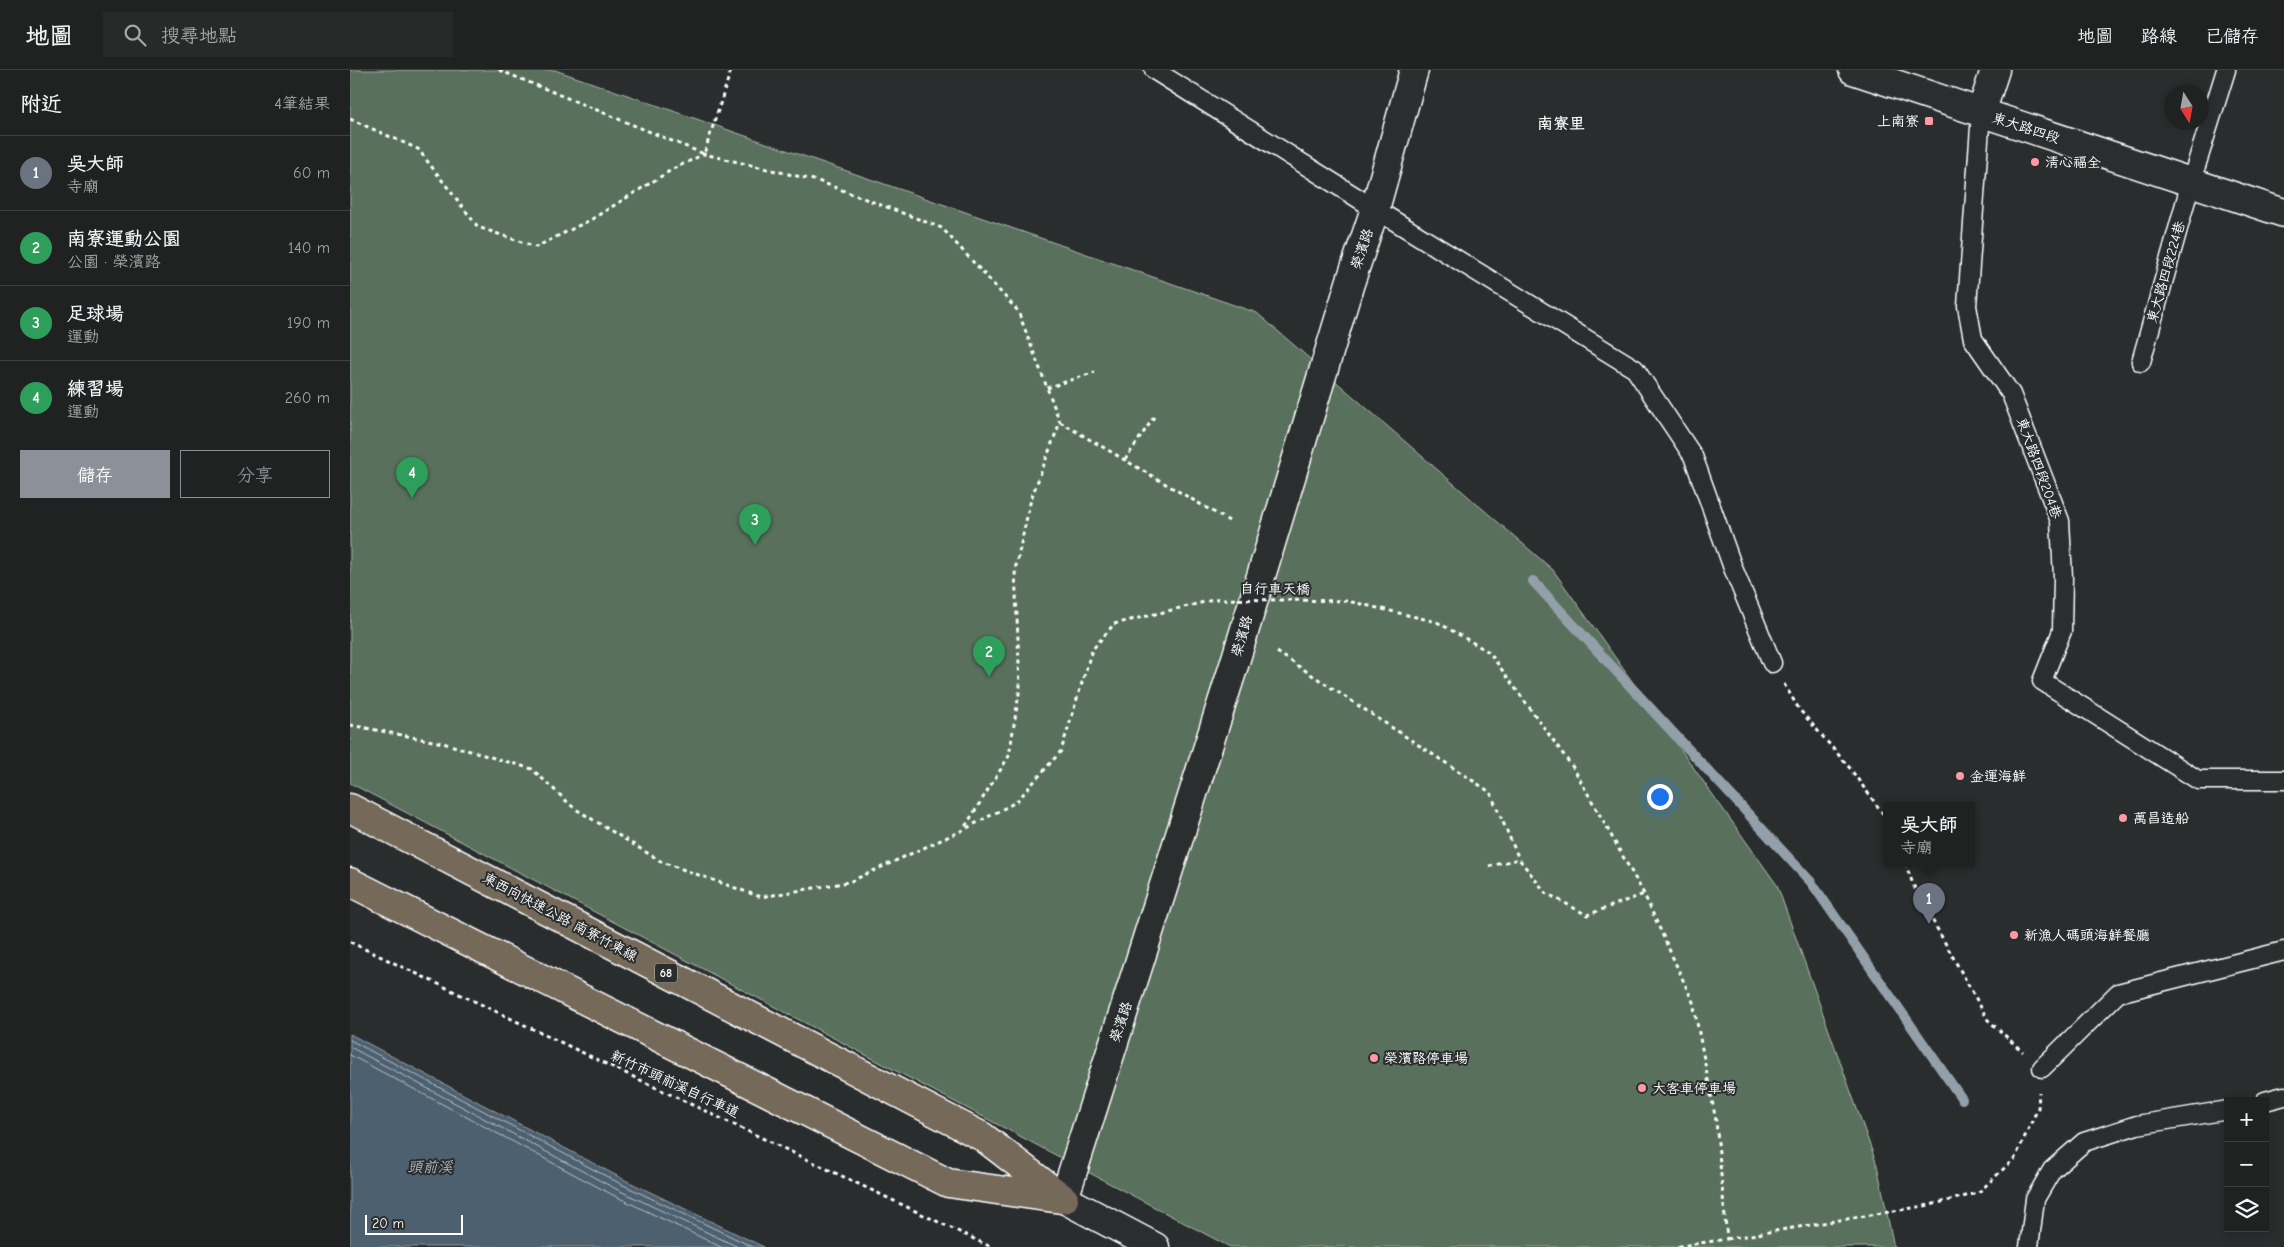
<!DOCTYPE html>
<html lang="zh-TW">
<head>
<meta charset="utf-8">
<style>
	body { margin:0; font-family:"Comic Neue","LXGW WenKai TC",sans-serif; background:#282a2a; color:#f1f3f6 }
	.controls { position:absolute; right:15px; bottom:15px; display:grid; overflow:hidden; border-radius:0px; box-shadow:0 2px 8px #0003 }
	.controls button { width:45px; height:45px; display:grid; place-items:center; padding:0; border:0; border-bottom:1px solid #3d3f40; background:#202222; color:#f1f3f6; font:25px sans-serif }
	.compass { position:absolute; left:1814px; top:15px; width:45px; height:45px; border-radius:50%; background:#202222; box-shadow:0 2px 8px #0003; rotate:169deg }
	.scale { position:absolute; left:15px; bottom:12px; width:98px; box-sizing:border-box; padding-left:5px; border:2px solid #fff; border-top:0; font-size:14px; line-height:18px; white-space:nowrap; color:#fff; -webkit-text-stroke:4px #2a2d2e; paint-order:stroke }
	.you { position:absolute; left:1309px; top:726px; width:18px; height:18px; margin:-12px; border:4px solid #fff; border-radius:50%; background:#1a73e8; box-shadow:0 0 0 8px #1a73e833 }
	.badge { display:grid; place-items:center; width:32px; height:32px; border-radius:50%; background:#8c9099; color:#fff; font-size:16px; font-weight:700 }
	.pin { position:absolute; translate:-50% -41px; filter:drop-shadow(0 1px 2px #0008) }
	.pin::after { content:''; position:absolute; top:26px; width:18px; height:15px; background:inherit; clip-path:polygon(0 0,100% 0,50% 100%) }
	.popup { position:absolute; left:1533px; top:732px; width:92px; height:65px; box-sizing:border-box; display:grid; place-content:center; border-radius:0px; background:#202222; filter:drop-shadow(0 1px 4px #0005); font-size:16px; white-space:nowrap; color:#a2a4a5 }
	.popup b { font-size:19px; color:#f1f3f6 }
	.popup::after { content:''; position:absolute; left:50%; top:100%; margin-left:-10px; border:10px solid transparent; border-top-color:#202222 }
	.list { margin:0; padding:0; list-style:none }
	h2 { display:flex; justify-content:space-between; align-items:center; height:65px; margin:0; padding:0 20px; font-size:21px }
	h2 small { font-size:16px; font-weight:400; color:#a2a4a5 }
	.list li { display:grid; grid-template-columns:32px 1fr auto; gap:15px; align-items:center; box-sizing:border-box; height:75px; padding:0 20px; border-top:1px solid #3d3f40 }
	.list b { display:block; font-size:19px; white-space:nowrap }
	.list p { margin:0; font-size:16px; white-space:nowrap; color:#a2a4a5 }
	.list em { font-size:16px; font-style:normal; color:#a2a4a5 }
	.actions { display:flex; gap:10px; padding:15px 20px }
	.actions a { flex:1; padding:11px 0; border:1px solid #8c9099; border-radius:0px; text-align:center; font-size:18px; color:#8c9099 }
	.actions .main { background:#8c9099; color:#fff }
	.icon { flex:none; width:28px; height:28px; fill:none; stroke:currentColor; stroke-width:2; stroke-linecap:round; stroke-linejoin:round }
	.map { position:relative; flex:none; width:1934px; height:1177px; overflow:hidden }
	header { display:flex; align-items:center; gap:30px; box-sizing:border-box; height:70px; padding:0 25px; background:#202222; border-bottom:1px solid #3d3f40 }
	header strong { font-size:24px }
	nav { display:flex; gap:28px; margin-inline-start:auto; font-size:18px }
	.search { width:350px; height:45px; background:#282a2a; display:flex; align-items:center; gap:12px; box-sizing:border-box; padding:0 18px; border-radius:0px; color:#a2a4a5; font-size:19px }
	main { display:flex }
	aside { flex:1; background:#202222 }
	.map>svg:first-child { display:block }
	.green { fill:#59705c; stroke:#acb8ae }
	.water { fill:#4d606f; stroke:#94a0a9 }
	.lines { fill:none; stroke-linecap:round; stroke-linejoin:round }
	.shore { stroke:#b8bfc5; stroke-width:1 }
	.stream { stroke:#94a0a9; stroke-width:10 }
	.service-casing { stroke:#fff; stroke-width:21 }
	.minor-casing { stroke:#fff; stroke-width:31 }
	.tertiary-casing { stroke:#fff; stroke-width:31 }
	.secondary-casing { stroke:#fff; stroke-width:31 }
	.trunk-casing { stroke:#fff; stroke-width:31 }
	.path { stroke:#fff; stroke-width:3; stroke-dasharray:4 4; stroke-linecap:butt }
	.service { stroke:#2a2d2e; stroke-width:18 }
	.minor { stroke:#2a2d2e; stroke-width:28 }
	.tertiary { stroke:#2a2d2e; stroke-width:28 }
	.secondary { stroke:#2a2d2e; stroke-width:28 }
	.trunk { stroke:#746a5a; stroke-width:28 }
	.path-bridge { stroke:#fff; stroke-width:3; stroke-dasharray:4 4; stroke-linecap:butt }
	.poi-dot { fill:#ff9aa2; stroke:#2a2d2e; stroke-width:2 }
	.labels { text-anchor:middle; dominant-baseline:central; stroke-width:4; stroke-linejoin:round; paint-order:stroke }
	.shield { fill:#2a2d2e; stroke:#bfc0c0; stroke-width:1 }
	.shield-label { font-size:12px; font-weight:bold; fill:#fff }
	.poi-label { font-size:14px; fill:#fff; stroke:#2a2d2e; text-anchor:start }
	.street-label { font-size:14px; fill:#fff; stroke:#2a2d2e }
	.water-label { font-size:15px; font-style:italic; fill:#afb7be; stroke:#2a2d2e }
	.quarter-label { font-size:16px; font-weight:bold; fill:#fff; stroke:#2a2d2e }
</style>
</head>
<body>
<header>
<strong>地圖</strong>
<div class="search"><svg class="icon" aria-label="search" viewBox="0 0 24 24"><circle cx="10" cy="10" r="6"/><path d="M15 15l6 6"/></svg>搜尋地點</div>
<nav><a>地圖</a><a>路線</a><a>已儲存</a></nav>
</header>
<main>
<aside>
<h2>附近<small>4筆結果</small></h2>
<ul class="list">
<li><span class="badge" style="background:#6b7280">1</span><div><b>吳大師</b><p>寺廟</p></div><em>60 m</em></li>
<li><span class="badge" style="background:#2e9e5b">2</span><div><b>南寮運動公園</b><p>公園 · 榮濱路</p></div><em>140 m</em></li>
<li><span class="badge" style="background:#2e9e5b">3</span><div><b>足球場</b><p>運動</p></div><em>190 m</em></li>
<li><span class="badge" style="background:#2e9e5b">4</span><div><b>練習場</b><p>運動</p></div><em>260 m</em></li>
</ul>
<div class="actions"><a class="main">儲存</a><a>分享</a></div>
</aside>
<div class="map">
<svg width="1934" height="1177" viewBox="0 0 1934 1177">
	<rect width="100%" height="100%" fill="#2a2d2e"/>
	<filter id="ink" filterUnits="userSpaceOnUse"><feTurbulence type="fractalNoise" baseFrequency=".02" numOctaves="2"/><feDisplacementMap in="SourceGraphic" scale="10" xChannelSelector="R" yChannelSelector="G"/><feConvolveMatrix kernelMatrix="1 2 1 2 8 2 1 2 1" color-interpolation-filters="sRGB"/></filter>
	<g filter="url(#ink)">
		<!-- green -->
		<path class="green" d="M0 0H205L907 243 1203 500 1427 815 1527 1095 1544 1177H880L0 713Z"/>
		<!-- water -->
		<path class="water" d="M0 964 271 1108 414 1177H0Z"/>
		<g class="lines">
			<!-- shore -->
			<path class="shore" d="M0 970 269 1113 403 1177
				M0 977 266 1119 388 1177
				M0 985 263 1125 371 1177"/>
			<!-- stream -->
			<path class="stream" d="M1183 511 1461 812 1612 1029"/>
			<!-- service casing -->
			<g class="service-casing">
				<path id="service" d="M804 0 1025 139 1285 299 1343 386 1383 498 1422 593
					M1631 43 1617 236 1623 269 1661 324 1710 451 1713 507 1712 561 1692 611 1848 710H1934
					M1791 292 1841 112 1876 0
					M1692 998 1768 923 1934 881
					M1915 1031 1934 1026
					M1679 1177 1685 1129 1702 1100 1734 1072 1787 1055 1878 1040"/>
			</g>
			<!-- minor casing -->
			<g class="minor-casing">
				<path id="minor" d="M1631 43 1645 0"/>
			</g>
			<!-- tertiary casing -->
			<g class="tertiary-casing">
				<path id="tertiary" d="M805 1177 714 1129 884 595 1000 213 1025 139 1064 0"/>
			</g>
			<!-- secondary casing -->
			<g class="secondary-casing">
				<path id="secondary" d="M1503 0 1934 143"/>
			</g>
			<!-- trunk casing -->
			<g class="trunk-casing">
				<path id="trunk" d="M0 738 633 1067 714 1129
					M0 812 598 1113 711 1129"/>
			</g>
			<!-- path -->
			<path class="path" d="M149 0 354 84 381 0
				M0 49 68 79 128 157 186 177 242 149 323 99 354 84 468 111 592 158 668 241 710 352 681 429 665 500 670 617 659 686 613 760
				M697 318 745 302
				M710 352 879 451
				M775 390 804 347
				M1087 552 1139 582 1224 699 1294 824 1343 932 1366 1051 1377 1169 1324 1177
				M927 582 1140 722 1169 789
				M1434 614 1449 639 1499 697 1536 748
				M0 655 93 673 182 699 224 738 312 792 411 827 499 812 613 760 666 732 711 681 742 580 764 554
				M1555 793 1565 819 1638 950 1673 982
				M1139 796 1169 789 1196 823 1237 845 1294 824
				M0 872 641 1177
				M1377 1169 1580 1135 1628 1123 1665 1088 1688 1038 1689 1022"/>
			<!-- service -->
			<use href="#service" class="service"/>
			<!-- minor -->
			<use href="#minor" class="minor"/>
			<!-- tertiary -->
			<use href="#tertiary" class="tertiary"/>
			<!-- secondary -->
			<use href="#secondary" class="secondary"/>
			<!-- trunk -->
			<use href="#trunk" class="trunk"/>
			<!-- path-bridge -->
			<path class="path-bridge" d="M764 554 867 529 998 531 1087 552"/>
		</g>
	</g>
	<!-- markers -->
	<g class="poi-dot">
		<rect x="1574" y="46" width="10" height="10" rx="2.5"/>
		<circle cx="1685" cy="92" r="5"/>
		<circle cx="1610" cy="706" r="5"/>
		<circle cx="1773" cy="748" r="5"/>
		<circle cx="1664" cy="865" r="5"/>
		<circle cx="1024" cy="988" r="5"/>
		<circle cx="1292" cy="1018" r="5"/>
	</g>
	<g class="labels">
		<!-- shield labels -->
		<rect class="shield" x="305" y="893.5" width="22" height="19" rx="4"/>
		<g class="shield-label">
			<text x="316" y="903">68</text>
		</g>
		<!-- poi labels -->
		<g class="poi-label">
			<text x="1569" y="51" text-anchor="end">上南寮</text>
			<text x="1695" y="92">清心福全</text>
			<text x="1620" y="706">金運海鮮</text>
			<text x="1783" y="748">萬昌造船</text>
			<text x="1674" y="865">新漁人碼頭海鮮餐廳</text>
			<text x="1034" y="988">榮濱路停車場</text>
			<text x="1302" y="1018">大客車停車場</text>
		</g>
		<!-- street labels -->
		<g class="street-label">
			<text transform="translate(1676 58) rotate(18)">東大路四段</text>
			<text transform="translate(1012 179) rotate(-71)">榮濱路</text>
			<text transform="translate(1816 202) rotate(-74)">東大路四段224巷</text>
			<text transform="translate(1689 398) rotate(70)">東大路四段204巷</text>
			<text transform="translate(925 519) rotate(1)">自行車天橋</text>
			<text transform="translate(892 566) rotate(-74)">榮濱路</text>
			<text transform="translate(210 847) rotate(28)">東西向快速公路 南寮竹東線</text>
			<text transform="translate(771 952) rotate(-72)">榮濱路</text>
			<text transform="translate(325 1014) rotate(25)">新竹市頭前溪自行車道</text>
		</g>
		<!-- water labels -->
		<g class="water-label">
			<text x="80" y="1097">頭前溪</text>
		</g>
		<!-- quarter labels -->
		<g class="quarter-label">
			<text x="1211" y="54">南寮里</text>
		</g>
	</g>
</svg>
<div class="controls">
<button>+</button>
<button>−</button>
<button><svg class="icon" aria-label="layers" viewBox="0 0 24 24"><path d="M12 4l9 5-9 5-9-5zM3 14l9 5 9-5"/></svg></button>
</div>
<svg class="compass" viewBox="-18 -18 36 36"><path d="M0-13l5 13h-10z" fill="#e53935"/><path d="M0 13l5-13h-10z" fill="#a2a4a5"/></svg>
<div class="scale">20 m</div>
<div class="you"></div>
<div class="pin badge" style="left:1579px;top:854px;background:#6b7280">1</div>
<div class="popup"><b>吳大師</b>寺廟</div>
<div class="pin badge" style="left:639px;top:607px;background:#2e9e5b">2</div>
<div class="pin badge" style="left:405px;top:475px;background:#2e9e5b">3</div>
<div class="pin badge" style="left:62px;top:428px;background:#2e9e5b">4</div>
</div>
</main>
</body>
</html>
